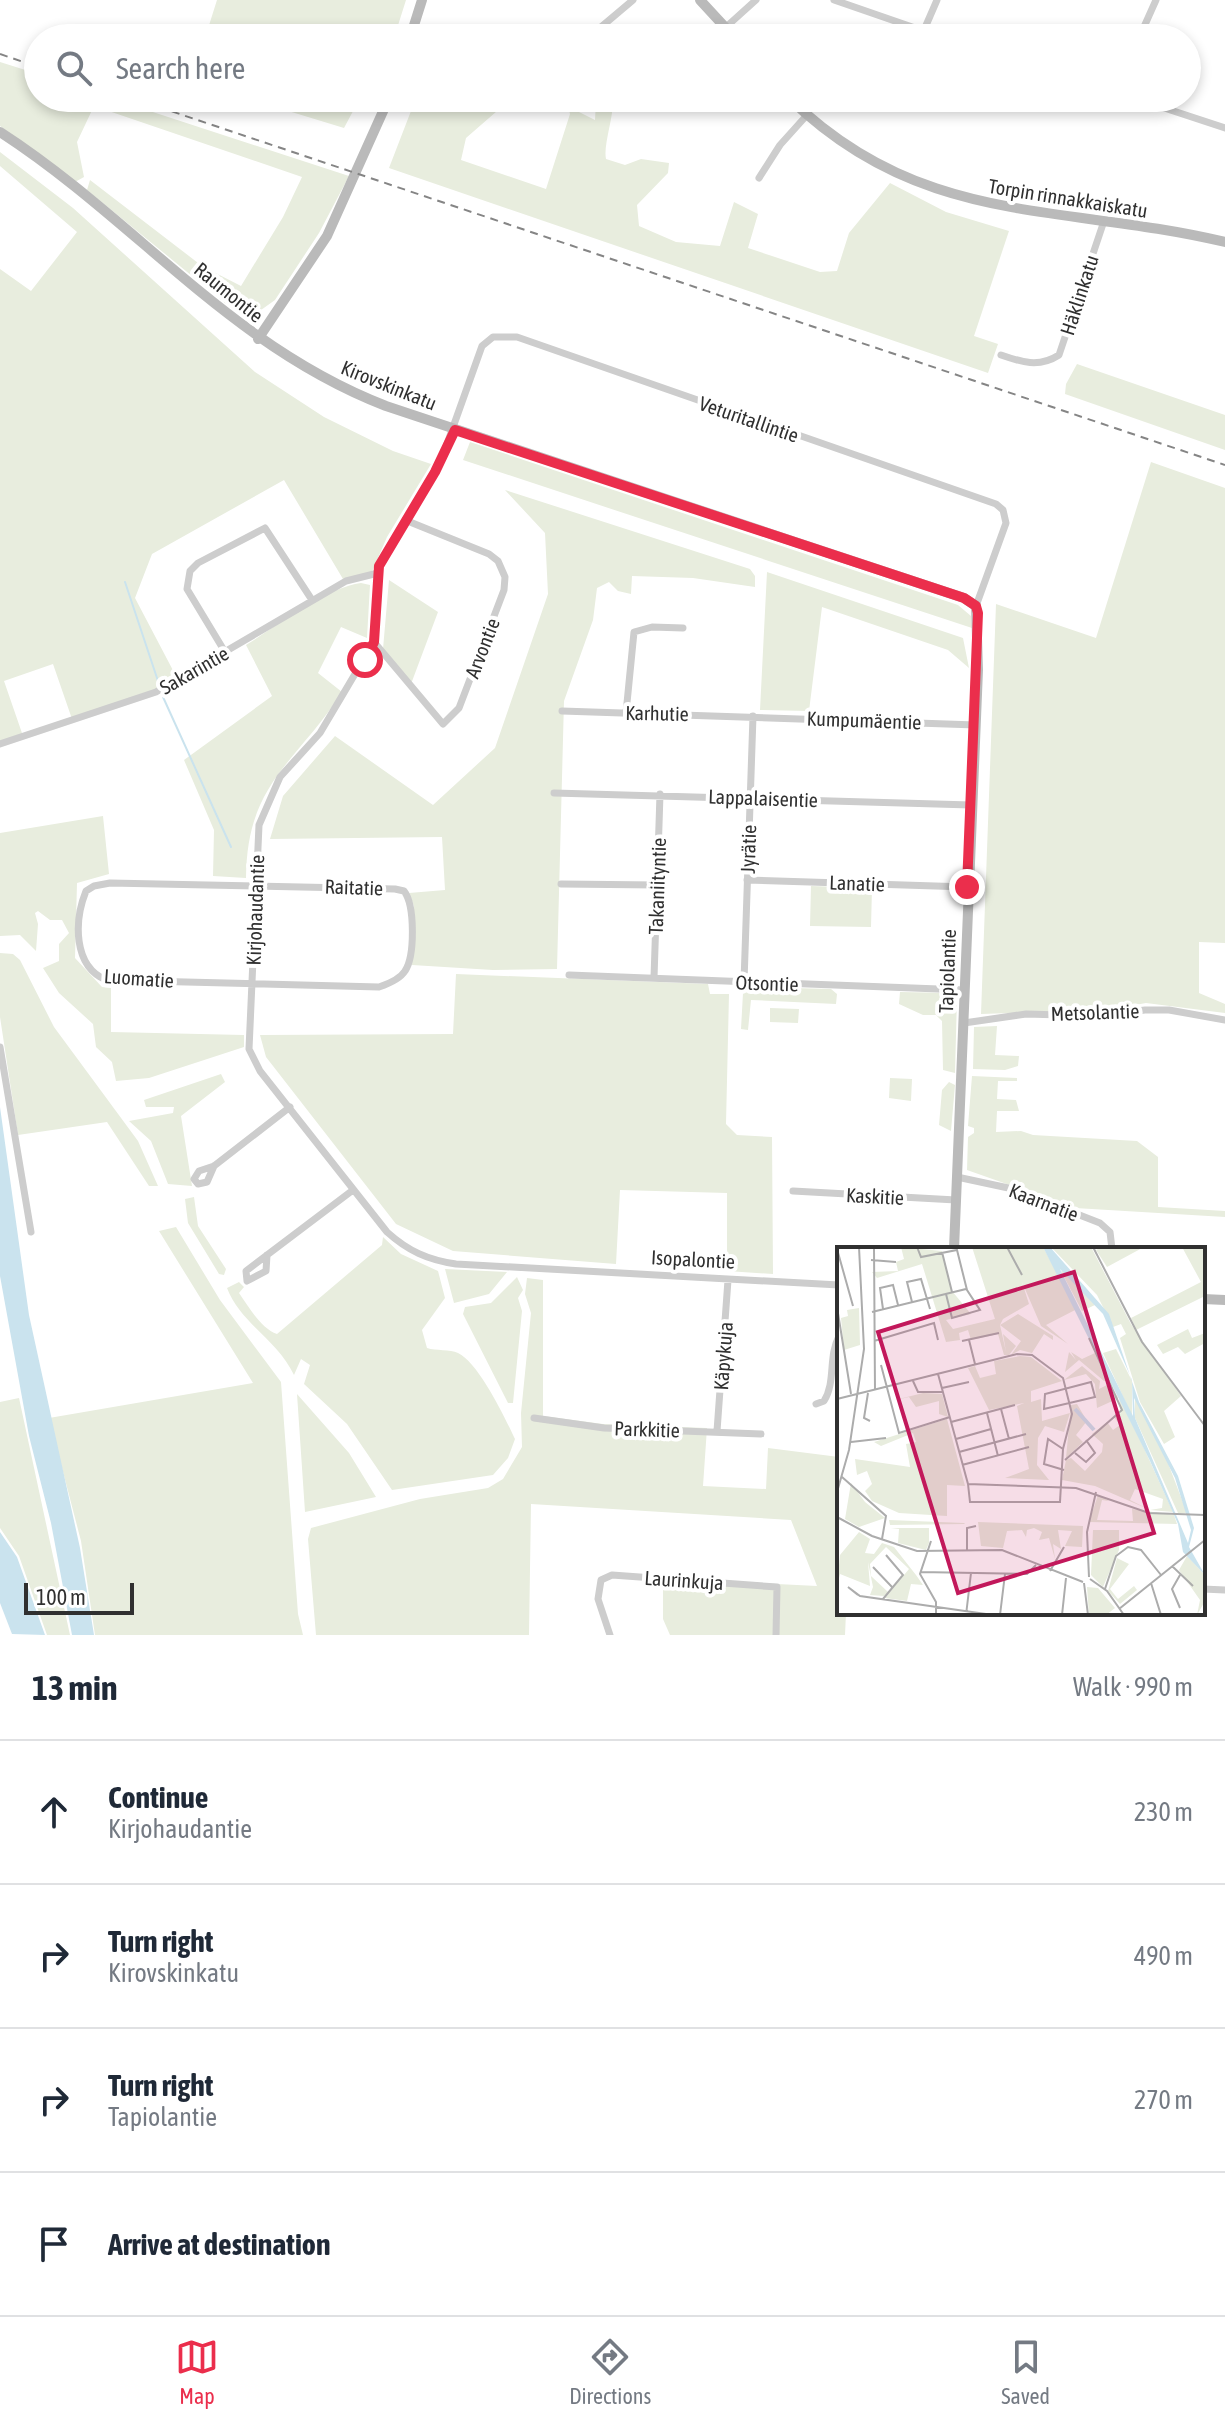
<!DOCTYPE html>
<html lang="en">
<head>
<meta charset="utf-8">
<style>
	body { margin:0; font-family:"Asap Condensed",sans-serif; background:#f6f6f7; color:#1f2937 }
	.scale { position:absolute; left:24px; bottom:20px; width:110px; box-sizing:border-box; padding-left:8px; border:4px solid #303030; border-top:0; font-size:22px; line-height:28px; white-space:nowrap; color:#303030; -webkit-text-stroke:6px #fff; paint-order:stroke }
	.stop { position:absolute; width:24px; height:24px; margin:-18px; border:6px solid #eb2e4c; border-radius:50%; background:#fff }
	.stop.end { background:#eb2e4c; border-color:#fff; box-shadow:0 2px 8px #0008 }
	.list { margin:0; padding:0; list-style:none }
	h2 { display:flex; justify-content:space-between; align-items:center; height:104px; margin:0; padding:0 32px; font-size:34px }
	h2 small { font-size:26px; font-weight:400; color:#747a83 }
	.list li { display:grid; grid-template-columns:52px 1fr auto; gap:24px; align-items:center; box-sizing:border-box; height:144px; padding:0 32px; border-top:2px solid #e0e1e3 }
	.list b { display:block; font-size:30px; white-space:nowrap }
	.list p { margin:0; font-size:26px; white-space:nowrap; color:#747a83 }
	.list em { font-size:26px; font-style:normal; color:#747a83 }
	.icon { flex:none; width:44px; height:44px; fill:none; stroke:currentColor; stroke-width:2; stroke-linecap:round; stroke-linejoin:round }
	.map { position:relative; flex:none; width:1225px; height:1635px; overflow:hidden }
	.search { position:absolute; background:#fff; box-shadow:0 4px 12px #0003; left:24px; right:24px; top:24px; height:88px; display:flex; align-items:center; gap:20px; box-sizing:border-box; padding:0 28px; border-radius:44px; color:#747a83; font-size:30px }
	.sheet { height:680px; background:#fff }
	nav { display:flex; justify-content:space-around; align-items:center; box-sizing:border-box; height:112px; border-top:2px solid #e0e1e3; background:#fff; font-size:22px; color:#747a83 }
	nav a { display:grid; justify-items:center; gap:4px }
	nav .on { color:#eb2e4c }
	.map>svg:first-child { display:block }
	.green { fill:#e8edde }
	.water { fill:#cae3ee }
	.lines { fill:none; stroke-linecap:round; stroke-linejoin:round }
	.stream { stroke:#cae3ee; stroke-width:2 }
	.street { stroke:#cdcdcd; stroke-width:7 }
	.secondary { stroke:#bababa; stroke-width:10 }
	.rail { stroke:#858585; stroke-width:2; stroke-dasharray:8 6; stroke-linecap:butt }
	.route { stroke:#eb2e4c; stroke-width:10 }
	.labels { text-anchor:middle; dominant-baseline:central; stroke-width:8; stroke-linejoin:round; paint-order:stroke }
	.street-label { font-size:20px; fill:#303030; stroke:#fff }
	.inset-river { fill:none; stroke:#cae3ee; stroke-width:4 }
	.inset-road { fill:none; stroke:#acacac; stroke-width:2 }
	.view { fill:#c2185b; fill-opacity:0.15; stroke:#c2185b; stroke-width:4 }
	.inset-edge { fill:none; stroke:#303030; stroke-width:4 }
</style>
</head>
<body>
<div class="map">
<svg width="1225" height="1635" viewBox="0 0 1225 1635">
	<rect width="100%" height="100%" fill="#fff"/>
	<!-- green -->
	<path class="green" d="M217 0H406L394 38H205Z
		M0 62 38 74V98H110L349 176 319 233 275 300 250 318 225 303 87 190 90 180 202 266 241 286 283 217 302 177 94 106 77 142 84 177 75 182 0 126Z
		M246 98H360L344 128Z
		M416 98H512L466 138 461 160 546 189 570 114 566 98H575L579 112 595 120 596 101 613 98C614 117 603 145 606 159L625 165 641 159 669 163 668 173 637 205 639 226 676 242 720 246 734 202 758 214 748 248 820 272 837 271 849 233 890 183 946 212 1009 231 974 336 998 344 988 373 389 168Z
		M0 152 73 208 255 372 324 417 393 451 431 464 387 537 371 574 343 579 284 480 152 554 135 598 177 678 149 694 72 719 53 664 4 681 23 736 0 742V269L31 291 77 232 0 166Z
		M1077 364 1225 415V450L1065 394 1066 384Z
		M470 442 958 605 971 616 972 628 463 460Z
		M1151 462 1225 488V943L1199 942V993L1225 1004V1013L1146 1003 1107 1010 981 1014 996 604 1096 638Z
		M505 490 750 569 755 576V587L693 578 632 576 631 594 618 591 609 582 597 588 593 620 564 701 557 969 493 970 412 965 414 906 409 893 445 890 442 837 270 839 283 796 335 736 433 805 495 748 548 594 545 533Z
		M767 572 963 638 969 668 948 650 822 607 809 711 760 710Z
		M389 580 438 612 411 684 383 649Z
		M361 583 370 585 367 638 341 627 318 673 342 692C295 765 247 782 246 878L213 876 214 830 184 760 272 696 246 645C277 626 327 587 361 583Z
		M103 816 109 874 77 883 75 958 102 987 111 988V1032L244 1035V1047L149 1078 116 1081 112 1062 96 1047 93 1024 59 993 43 968 59 961V944L69 933 62 920H50L38 911 35 913 38 924 36 951 20 935 0 936V833Z
		M811 886 872 888 871 927 810 926Z
		M0 953 13 954 20 960 54 1027 138 1141 158 1186H149L107 1122 18 1135 0 1017Z
		M456 974 708 984 710 994H729L726 1124 737 1135 772 1137 773 1274 727 1271V1193L620 1190 616 1264 453 1251 396 1224 266 1057 260 1035 453 1034Z
		M757 987 831 989 837 994 836 1004 751 1000 748 1030 741 1029 743 993 745 988Z
		M900 992 954 993 957 997 955 1073 943 1070 942 1021 936 1015H923L899 1004Z
		M770 1008 799 1009 798 1023 770 1022Z
		M997 1026 995 1055 1019 1056 1018 1066 1005 1070 973 1069 974 1027Z
		M221 1074 225 1082 181 1116 192 1186 168 1184 151 1141 129 1121 173 1113 174 1107H146L144 1100Z
		M972 1076 1017 1078V1081H998L997 1099 1016 1100 1019 1111H997L996 1132 1021 1131 1033 1135 1137 1141 1158 1157V1207L1225 1211V1217L1075 1208 967 1170 968 1137 974 1133V1128L968 1126Z
		M890 1078 912 1079 911 1101 889 1098Z
		M949 1082 955 1085 951 1131 939 1125 942 1090Z
		M194 1197 198 1226 226 1269 224 1275 219 1274 188 1223 185 1199Z
		M176 1227 220 1300 281 1382 298 1614 303 1635H95L81 1541 49 1418 253 1383 159 1231Z
		M383 1237 401 1254 438 1271 445 1298 422 1330 427 1348C436 1351 450 1349 458 1353 479 1363 505 1418 515 1439L508 1458 493 1475 392 1490 347 1424 304 1384 310 1365 301 1359 294 1375C278 1340 240 1323 227 1288L239 1282 244 1287 239 1293C249 1307 261 1329 277 1334L382 1245Z
		M445 1269 507 1272 489 1294 454 1303Z
		M517 1277 523 1290 518 1298 522 1311 513 1403H508L463 1314 465 1307 491 1303Z
		M527 1278 543 1280V1416L603 1424 707 1428 703 1486 766 1489 768 1448 839 1457V1613H846L845 1635H670L663 1619V1578L817 1586 791 1520 531 1504 529 1635H316L308 1539 311 1528 420 1499 488 1488 503 1479 522 1447 521 1413 531 1313 525 1294Z
		M297 1394 349 1453 376 1497 305 1512Z
		M19 1398 70 1635H47L19 1556 0 1528V1402Z"/>
	<!-- water -->
	<path class="water" d="M0 1107 29 1315 80 1548 94 1635H72L51 1523 29 1436 0 1276Z
		M0 1532 17 1557 45 1635 12 1634 0 1603Z"/>
	<g class="lines">
		<!-- stream -->
		<path class="stream" d="M125 582 159 684
			M163 697 231 847"/>
		<!-- street -->
		<path class="street" d="M834 0 944 38
			M726 27 756 0
			M924 30 937 0
			M588 38 633 0
			M1139 38 1156 0
			M1134 98 1225 128
			M759 178 780 145 807 115
			M1001 355C1021 362 1039 368 1059 355L1104 221
			M374 642 443 724 459 708 504 590 505 577 498 561 489 554 405 520
			M225 652 187 589 190 571 198 563 265 528 312 600
			M562 711 976 725
			M626 713 634 632 652 627 683 628
			M0 744 156 692 346 581 378 573
			M554 793 971 805
			M747 880 967 887
			M110 883 395 889 404 891C415 905 415 956 405 971 400 979 388 984 379 987L106 980C73 966 74 921 86 891L94 886Z
			M561 884 657 885
			M569 975 965 990
			M654 978 660 794
			M744 982 753 716
			M964 1023 1026 1014 1097 1016 1145 1010H1169L1225 1020
			M0 1047 31 1232
			M214 1166 207 1182 198 1184 194 1179 199 1171 214 1166 290 1107
			M957 1177 1013 1189 1100 1223 1110 1232 1112 1249
			M793 1191 956 1200
			M267 1255 266 1271 247 1281 246 1271 353 1190
			M839 1285 456 1264C428 1260 408 1251 387 1232L260 1071 249 1049 259 825 280 777 320 733 374 642 379 566 442 458 482 346 493 337H517L996 504 1003 510 1006 523 976 606
			M816 1404 824 1401C836 1382 828 1357 839 1336
			M534 1418 604 1428 761 1434
			M717 1431 728 1280
			M1203 1589 1225 1590
			M610 1635 598 1599 601 1580 612 1575 777 1587 776 1635"/>
		<!-- secondary -->
		<path class="secondary" d="M700 0 735 38
			M410 38 422 0
			M789 98C922 228 1062 203 1225 242
			M0 132C136 220 230 346 386 406L964 598 976 606 978 670 954 1249
			M258 339 327 236 389 98
			M1203 1299 1225 1300"/>
		<!-- rail -->
		<path class="rail" d="M0 54 38 67
			M132 98 1225 465"/>
	</g>
	<g class="lines">
		<!-- route -->
		<path class="route" d="M365 660 374 642 379 566 435 472 455 430 964 598 976 606 978 613 967 887"/>
	</g>
	<g class="labels">
		<!-- street labels -->
		<g class="street-label">
			<text transform="translate(1068 198) rotate(9)">Torpin rinnakkaiskatu</text>
			<text transform="translate(229 292) rotate(39)">Raumontie</text>
			<text transform="translate(1079 295) rotate(-72)">Häklinkatu</text>
			<text transform="translate(389 385) rotate(22)">Kirovskinkatu</text>
			<text transform="translate(749 419) rotate(19)">Veturitallintie</text>
			<text transform="translate(482 648) rotate(-69)">Arvontie</text>
			<text transform="translate(194 670) rotate(-30)">Sakarintie</text>
			<text transform="translate(657 713) rotate(1)">Karhutie</text>
			<text transform="translate(864 720) rotate(2)">Kumpumäentie</text>
			<text transform="translate(763 798) rotate(2)">Lappalaisentie</text>
			<text transform="translate(748 849) rotate(-88)">Jyrätie</text>
			<text transform="translate(857 883) rotate(2)">Lanatie</text>
			<text transform="translate(657 886) rotate(-88)">Takaniityntie</text>
			<text transform="translate(354 887) rotate(2)">Raitatie</text>
			<text transform="translate(255 910) rotate(-88)">Kirjohaudantie</text>
			<text transform="translate(947 971) rotate(-88)">Tapiolantie</text>
			<text transform="translate(139 978) rotate(4)">Luomatie</text>
			<text transform="translate(767 983) rotate(2)">Otsontie</text>
			<text transform="translate(1095 1012) rotate(-2)">Metsolantie</text>
			<text transform="translate(875 1196) rotate(3)">Kaskitie</text>
			<text transform="translate(1044 1202) rotate(21)">Kaarnatie</text>
			<text transform="translate(693 1259) rotate(3)">Isopalontie</text>
			<text transform="translate(723 1356) rotate(-86)">Käpykuja</text>
			<text transform="translate(647 1429) rotate(2)">Parkkitie</text>
			<text transform="translate(684 1580) rotate(4)">Laurinkuja</text>
		</g>
	</g>
	<!-- overview -->
	<g transform="translate(837 1247)">
		<rect width="368" height="368" fill="#fff"/>
		<path d="M64 0 105 4 115 44 134 67 109 73 116 82 158 72 135 0H206L240 62 209 78 231 97 204 79 185 35 192 57 166 72 163 78 181 67 216 89V93L207 87 195 106 183 103 174 108 184 94 163 78 169 105 166 87 179 99 172 108H167L161 87 134 93 131 83 122 86 123 93 109 95 85 17 40 31 35 25 61 24 59 15 67 12ZM214 0H254L294 77 344 149 327 164 338 190 327 197 303 155 283 91 289 87 284 77 276 80 260 48ZM265 0H307L270 20 259 3ZM345 0H368V49L299 83 294 71 364 35ZM224 24H226L258 58 245 64ZM22 61 23 98 7 103 4 71 11 69 10 63ZM351 82 355 91 368 86V96L348 107 341 100 326 107 320 98ZM279 102 295 134V169L266 106ZM232 105 239 113 234 105 245 112 258 106 280 142 336 265 313 263 325 261 326 252 298 242 293 253 311 262 258 239 225 233 229 213 234 211 248 224 265 205 266 197 255 187 270 175 276 183 283 178 277 170 284 166 282 151 260 161 258 137 249 127 227 133 245 119 263 134 262 142 272 137 281 150 273 134H267L242 113 228 125ZM183 109 194 110 225 134 194 144V155L204 152 205 174 233 166 227 185 208 179 201 191 200 218 212 233 168 231 192 222 180 159 187 156 152 163 131 121 138 119 143 131 159 127 157 114ZM86 146 105 147 111 170 102 167V154L79 160 72 150 54 154ZM298 151 326 203 350 266H341L298 171ZM240 157 250 174 239 188 246 195 229 211 234 158ZM110 172 128 239 110 238V269L62 266 35 254 28 244 35 237 30 224 20 228 18 212 73 220 69 197 79 195 76 186 44 199 37 195ZM14 236 28 255 48 271 22 280 8 272ZM261 248 272 254 265 253 260 273 296 274 295 262 337 268 340 277 252 275ZM52 273 127 276 128 277 53 278ZM141 275 246 279 245 300 228 299 235 284 221 283 224 302 216 297 218 312 212 291 202 293 205 285 197 281 190 283 189 290 185 283 170 284 166 301 144 299ZM54 281H92V296L89 303 61 296 62 282ZM256 283H282V303L266 340 254 328ZM22 285 33 292 28 306 37 307 45 296 57 300 79 328 86 338 74 337 70 354 48 351 72 322 49 300 33 317 34 329 51 345 47 349 33 348 36 340 31 315 33 339 3 327 0 339 3 308ZM350 309 368 328V354L360 368 363 353 342 323ZM280 311 292 317 273 342 281 352 297 339 300 343 283 357 271 344ZM250 340 261 341 278 361 269 368H252Z" fill="#e8edde"/>
		<path d="M206 0H213L272 67 302 155 341 229 357 281 352 300 368 328 346 305 341 277 313 214ZM223 22 266 67 295 133 296 169ZM297 151 338 231 354 283 351 296 298 171Z" fill="#cae3ee" fill-rule="evenodd"/>
		<path class="inset-river" d="M238 162 257 183"/>
		<path class="inset-road" d="M37 0 38 143M80 0 84 10 120 3 130 43 143 63 115 71 109 47M170 0 185 28M256 0 305 95 368 179M0 2 16 59M105 5 115 45M34 13 59 15M75 55 70 35 84 32 93 62M0 60 14 147M46 62 43 41 56 38 61 58M35 65 129 42M132 93 138 117M37 94 97 76 101 93M125 94 162 86M44 118 62 186 113 170M101 127 131 237 239 241 312 266 368 268M76 134 81 145H106M254 135 258 150 207 162 208 147ZM105 141 132 135M31 146 27 171 33 174M0 152 180 107 195 108 226 131 235 167 226 202 223 255H133L131 237M164 162 172 192M150 166 161 209M114 175 178 158M0 186V219M119 192 154 182M14 195 49 191M226 202 211 192 207 217 227 223M122 205 189 187M238 206 249 215 258 206 249 193M228 213 285 163 252 91M125 218 192 200M5 230 49 269 45 292M0 245 12 203 27 102 22 0M0 270 35 289 80 304 165 303 246 335M94 294 83 327 99 355V368M130 304V281L139 279M335 319 356 339M36 320 55 340M213 324 227 300M83 325 190 327 199 318M252 330 250 285 259 245M253 332 270 344 287 368M247 336 251 368M314 336 324 368M268 342 279 309 291 300 304 303 324 328M21 348 11 340 23 349 156 368M46 352 66 328 49 308M343 361 335 342 343 328M282 362 368 293M129 368 134 326M163 368 168 327M225 368 229 331"/>
		<path class="view" d="M237 25 317 286 121 346 41 85Z"/>
		<rect width="368" height="368" class="inset-edge"/>
	</g>
</svg>
<div class="scale">100 m</div>
<div class="stop" style="left:365px;top:660px"></div>
<div class="stop end" style="left:967px;top:887px"></div>
<div class="search"><svg class="icon" aria-label="search" viewBox="0 0 24 24"><circle cx="10" cy="10" r="6"/><path d="M15 15l6 6"/></svg>Search here</div>
</div>
<section class="sheet">
<h2>13 min<small>Walk · 990 m</small></h2>
<ul class="list">
<li><svg class="icon" aria-label="ahead" viewBox="0 0 24 24"><path d="M12 20V5M6 11l6-6 6 6"/></svg><div><b>Continue</b><p>Kirjohaudantie</p></div><em>230 m</em></li>
<li><svg class="icon" aria-label="right" viewBox="0 0 24 24"><path d="M7 20v-9h11M14 6l5 5-5 5"/></svg><div><b>Turn right</b><p>Kirovskinkatu</p></div><em>490 m</em></li>
<li><svg class="icon" aria-label="right" viewBox="0 0 24 24"><path d="M7 20v-9h11M14 6l5 5-5 5"/></svg><div><b>Turn right</b><p>Tapiolantie</p></div><em>270 m</em></li>
<li><svg class="icon" aria-label="arrive" viewBox="0 0 24 24"><path d="M6 21V4h12l-3 4 3 4H6"/></svg><div><b>Arrive at destination</b></div></li>
</ul>
</section>
<nav>
<a class="on"><svg class="icon" aria-label="map" viewBox="0 0 24 24"><path d="M3 6l6-2 6 2 6-2v14l-6 2-6-2-6 2zM9 4v14M15 6v14"/></svg>Map</a>
<a><svg class="icon" aria-label="directions" viewBox="0 0 24 24"><path d="M12 3l9 9-9 9-9-9zM9 14v-3h6M13 9l2 2-2 2"/></svg>Directions</a>
<a><svg class="icon" aria-label="saved" viewBox="0 0 24 24"><path d="M7 4h10v16l-5-4-5 4z"/></svg>Saved</a>
</nav>
</body>
</html>
